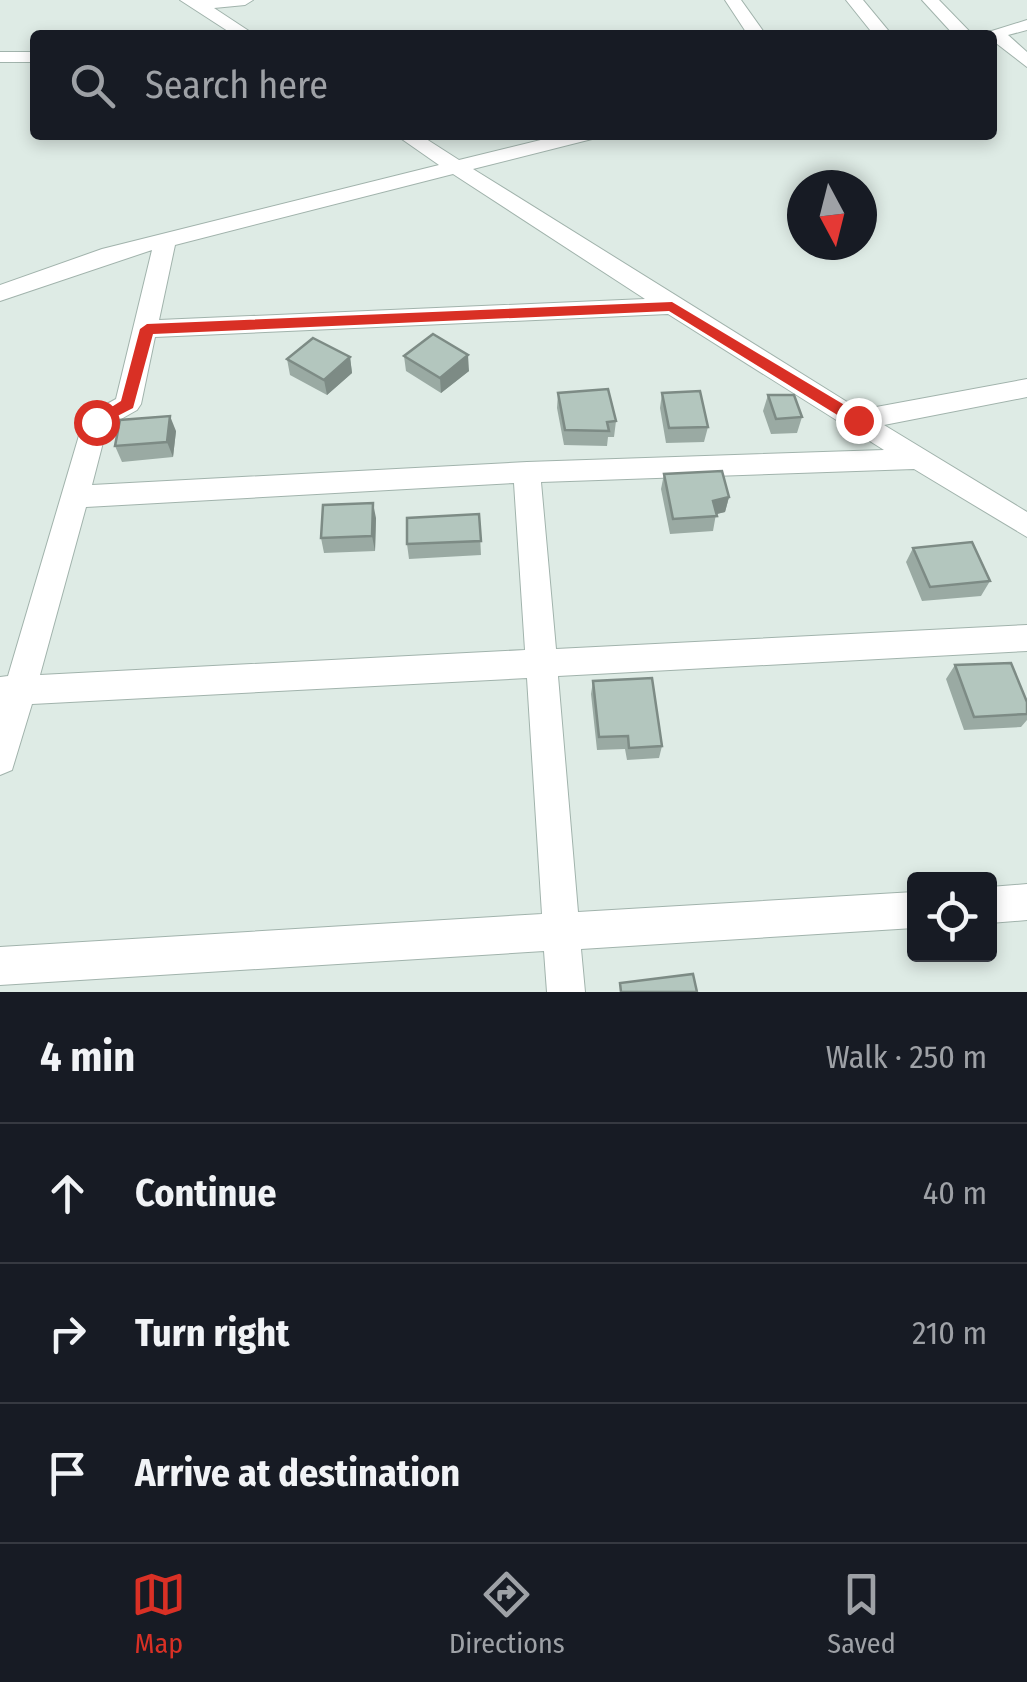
<!DOCTYPE html>
<html lang="en">
<head>
<meta charset="utf-8">
<style>
	body { margin:0; font-family:"Fira Sans Condensed",sans-serif; background:#20242c; color:#f1f3f6 }
	.controls { position:absolute; right:30px; bottom:30px; display:grid; overflow:hidden; border-radius:10px; box-shadow:0 5px 15px #0003 }
	.controls button { width:90px; height:90px; display:grid; place-items:center; padding:0; border:0; border-bottom:2px solid #363941; background:#171b24; color:#f1f3f6; font:50px sans-serif }
	.compass { position:absolute; left:787px; top:170px; width:90px; height:90px; border-radius:50%; background:#171b24; box-shadow:0 5px 15px #0003; rotate:173deg }
	.stop { position:absolute; width:30px; height:30px; margin:-22px; border:8px solid #d93025; border-radius:50%; background:#fff }
	.stop.end { background:#d93025; border-color:#fff; box-shadow:0 2px 10px #0008 }
	.list { margin:0; padding:0; list-style:none }
	h2 { display:flex; justify-content:space-between; align-items:center; height:130px; margin:0; padding:0 40px; font-size:42px }
	h2 small { font-size:32px; font-weight:400; color:#9ea1a6 }
	.list li { display:grid; grid-template-columns:65px 1fr auto; gap:30px; align-items:center; box-sizing:border-box; height:140px; padding:0 40px; border-top:2px solid #363941 }
	.list b { display:block; font-size:38px; white-space:nowrap }
	.list em { font-size:32px; font-style:normal; color:#9ea1a6 }
	.icon { flex:none; width:55px; height:55px; fill:none; stroke:currentColor; stroke-width:2; stroke-linecap:round; stroke-linejoin:round }
	.map { position:relative; flex:none; width:1027px; height:992px; overflow:hidden }
	.search { position:absolute; background:#171b24; box-shadow:0 5px 15px #0003; left:30px; right:30px; top:30px; height:110px; display:flex; align-items:center; gap:25px; box-sizing:border-box; padding:0 35px; border-radius:10px; color:#9ea1a6; font-size:38px }
	.sheet { height:550px; background:#171b24 }
	nav { display:flex; justify-content:space-around; align-items:center; box-sizing:border-box; height:140px; border-top:2px solid #363941; background:#171b24; font-size:28px; color:#9ea1a6 }
	nav a { display:grid; justify-items:center; gap:5px }
	nav .on { color:#d93025 }
	.map>svg:first-child { display:block }
	.lines { fill:none; stroke-linecap:round; stroke-linejoin:round }
	.minor-casing { stroke:#a1b3ac; stroke-width:2 }
	.minor { fill:#fff; fill-rule:evenodd }
	.wall { fill:#9aaaa3 }
	.shaded-wall { fill:#7d8b85 }
	.building { fill:#b3c6be; stroke:#7d8b85; stroke-width:2.5 }
	.route { fill:#d93025 }
</style>
</head>
<body>
<div class="map">
<svg width="1027" height="992" viewBox="0 0 1027 992">
	<rect width="100%" height="100%" fill="#deebe5"/>
	<g class="lines">
		<!-- minor casing -->
		<g class="minor-casing">
			<path id="minor" d="M180 0H253L245 5 214 8 255 35H234Z
				M725 0H741L766 35H748Z
				M846 0H863L892 35H874Z
				M922 0H939L973 35H954Z
				M1027 20V30L1008 35 1027 52V67L992 40V35H979Z
				M0 52H35V62H0Z
				M396 135H420L459 160 561 135H595L592 139 473 169 860 410 1027 379V397L884 425 1027 512V537L914 469 541 482 556 649 1027 625V651L558 676 578 912 914 892V928L581 949 585 992H547L544 951 0 985V947L542 914 527 678 32 704 12 770 0 775V677L8 676 83 422 87 415 116 399 152 250 0 301V285L102 249 439 165ZM453 174 645 299 159 320 175 245ZM668 314 884 450 527 462 92 485 107 427 137 410 141 404 155 337ZM514 483 525 650 40 675 86 507Z
				M1027 884V920L990 923V887Z"/>
		</g>
		<!-- minor -->
		<use href="#minor" class="minor"/>
	</g>
	<!-- wall -->
	<path class="wall" d="M404 356 469 371 441 393 406 371Z
		M350 357 352 373 327 395 290 375 287 359Z
		M558 393 616 421 614 437H608L607 446 564 445 557 408Z
		M662 393 708 427 704 442 666 443 660 408Z
		M768 395 802 417 797 433 771 434 763 411Z
		M176 431 173 457 122 462 115 446Z
		M664 474 729 497 725 512 716 514 713 531 670 534 661 489Z
		M479 514 481 555 409 559 407 544Z
		M376 518 375 551 324 553 321 538Z
		M913 548 990 581 981 596 922 601 906 562Z
		M955 665 1027 702V720L1021 727 964 730 946 679Z
		M593 681 662 746 659 758 627 760 625 749 597 750 591 694Z"/>
	<!-- shaded-wall -->
	<path class="shaded-wall" d="M468 355 469 371 441 393 440 378Z
		M350 357 352 373 327 395 324 380Z
		M170 416 176 431 173 457 167 442Z
		M729 497 725 512 709 516 713 501Z
		M373 503 376 518 375 551 372 536Z"/>
	<!-- building -->
	<path class="building" d="M433 334 468 355 440 378 404 356Z
		M313 338 350 357 324 380 287 359Z
		M608 389 616 421 607 422 609 431 565 430 558 393Z
		M700 391 708 427 669 428 662 393Z
		M768 395H794L802 417 776 419Z
		M170 416 167 442 115 446 120 420Z
		M722 471 729 497 713 501 717 516 673 519 664 474Z
		M373 503 372 536 321 538 323 505Z
		M479 514 481 541 407 544V518Z
		M972 542 990 581 930 587 913 548Z
		M1011 663 1027 702V714L974 717 955 665Z
		M652 678 662 746 629 748 628 736 599 737 593 681Z
		M693 974 697 992H621L620 983Z"/>
	<!-- route -->
	<path class="route" d="M672 302 863 416V424H852L669 311 153 334 133 408 96 427 88 422 121 401 140 329 147 324Z"/>
</svg>
<div class="controls">
<button><svg class="icon" aria-label="locate" viewBox="0 0 24 24"><circle cx="12" cy="12" r="6"/><path d="M12 2v4M12 18v4M2 12h4M18 12h4"/></svg></button>
</div>
<svg class="compass" viewBox="-18 -18 36 36"><path d="M0-13l5 13h-10z" fill="#e53935"/><path d="M0 13l5-13h-10z" fill="#9ea1a6"/></svg>
<div class="stop" style="left:96px;top:422px"></div>
<div class="stop end" style="left:858px;top:420px"></div>
<div class="search"><svg class="icon" aria-label="search" viewBox="0 0 24 24"><circle cx="10" cy="10" r="6"/><path d="M15 15l6 6"/></svg>Search here</div>
</div>
<section class="sheet">
<h2>4 min<small>Walk · 250 m</small></h2>
<ul class="list">
<li><svg class="icon" aria-label="ahead" viewBox="0 0 24 24"><path d="M12 20V5M6 11l6-6 6 6"/></svg><div><b>Continue</b></div><em>40 m</em></li>
<li><svg class="icon" aria-label="right" viewBox="0 0 24 24"><path d="M7 20v-9h11M14 6l5 5-5 5"/></svg><div><b>Turn right</b></div><em>210 m</em></li>
<li><svg class="icon" aria-label="arrive" viewBox="0 0 24 24"><path d="M6 21V4h12l-3 4 3 4H6"/></svg><div><b>Arrive at destination</b></div></li>
</ul>
</section>
<nav>
<a class="on"><svg class="icon" aria-label="map" viewBox="0 0 24 24"><path d="M3 6l6-2 6 2 6-2v14l-6 2-6-2-6 2zM9 4v14M15 6v14"/></svg>Map</a>
<a><svg class="icon" aria-label="directions" viewBox="0 0 24 24"><path d="M12 3l9 9-9 9-9-9zM9 14v-3h6M13 9l2 2-2 2"/></svg>Directions</a>
<a><svg class="icon" aria-label="saved" viewBox="0 0 24 24"><path d="M7 4h10v16l-5-4-5 4z"/></svg>Saved</a>
</nav>
</body>
</html>
